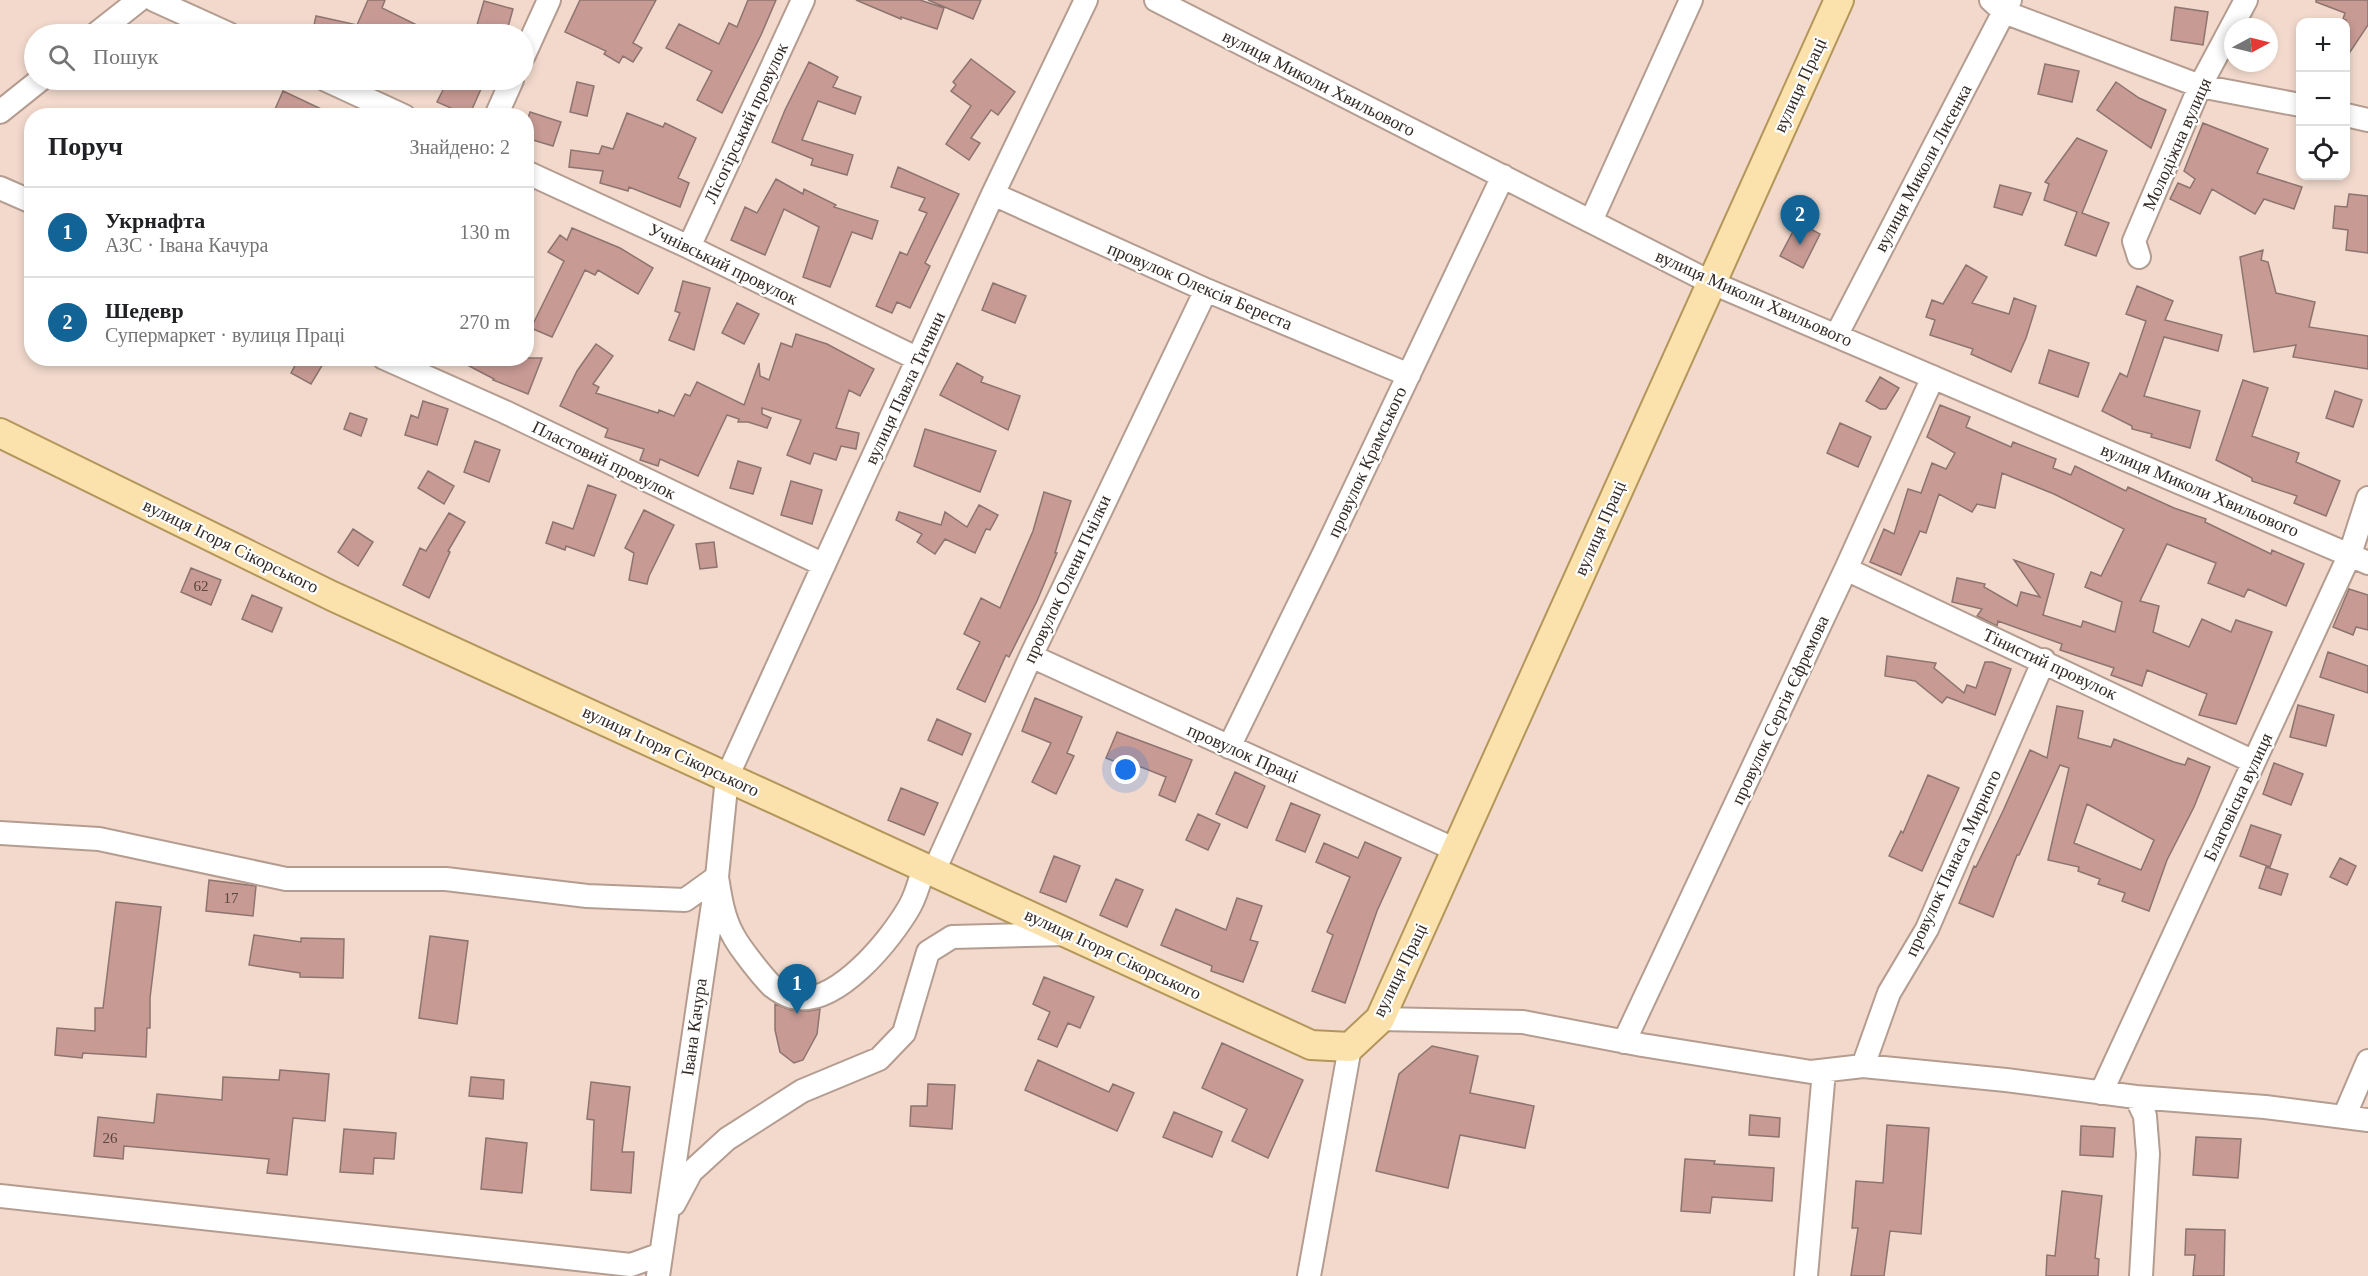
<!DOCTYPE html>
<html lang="uk">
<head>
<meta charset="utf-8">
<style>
	body { margin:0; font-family:Georgia,serif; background:#f2f2f2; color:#202124 }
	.controls { position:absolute; right:18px; top:18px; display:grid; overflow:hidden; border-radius:12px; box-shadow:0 3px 9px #0003 }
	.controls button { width:54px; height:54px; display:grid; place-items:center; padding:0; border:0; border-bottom:2px solid #e0e0e0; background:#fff; color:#202124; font:30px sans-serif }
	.compass { position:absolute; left:2224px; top:18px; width:54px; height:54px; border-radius:50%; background:#fff; box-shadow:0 3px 9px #0003; rotate:83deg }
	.you { position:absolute; left:1126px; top:770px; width:21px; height:21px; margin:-15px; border:4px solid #fff; border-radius:50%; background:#1a73e8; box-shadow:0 0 0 9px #1a73e833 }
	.badge { display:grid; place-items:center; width:39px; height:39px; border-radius:50%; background:#126496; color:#fff; font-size:20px; font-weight:700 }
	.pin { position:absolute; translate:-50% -50px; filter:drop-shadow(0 2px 3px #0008) }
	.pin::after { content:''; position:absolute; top:32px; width:21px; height:18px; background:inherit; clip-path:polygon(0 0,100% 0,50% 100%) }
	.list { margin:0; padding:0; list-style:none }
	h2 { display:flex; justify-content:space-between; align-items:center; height:78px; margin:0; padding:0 24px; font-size:26px }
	h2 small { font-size:20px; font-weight:400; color:#757577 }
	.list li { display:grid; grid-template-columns:39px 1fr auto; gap:18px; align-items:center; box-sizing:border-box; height:90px; padding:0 24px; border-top:2px solid #e0e0e0 }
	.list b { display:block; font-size:22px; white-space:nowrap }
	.list p { margin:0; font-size:20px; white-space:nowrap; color:#757577 }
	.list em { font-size:20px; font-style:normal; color:#757577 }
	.icon { flex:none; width:33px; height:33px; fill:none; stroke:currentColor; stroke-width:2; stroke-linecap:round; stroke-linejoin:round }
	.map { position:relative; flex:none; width:2368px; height:1276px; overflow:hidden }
	.search { position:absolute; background:#fff; box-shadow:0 3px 9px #0003; left:24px; top:24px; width:510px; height:66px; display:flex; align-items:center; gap:15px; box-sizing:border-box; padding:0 21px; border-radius:33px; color:#757577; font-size:22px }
	.panel { position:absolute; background:#fff; box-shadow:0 3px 9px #0003; left:24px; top:108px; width:510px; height:258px; border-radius:24px }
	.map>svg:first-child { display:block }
	.building { fill:#c79a93; stroke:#8d7470; stroke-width:1.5; fill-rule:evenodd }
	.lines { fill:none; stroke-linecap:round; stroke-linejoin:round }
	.minor-casing { stroke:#b49d90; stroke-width:26 }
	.major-casing { stroke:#b3965a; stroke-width:32 }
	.minor { stroke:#fff; stroke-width:22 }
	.major { stroke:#fbe2ad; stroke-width:28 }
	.labels { text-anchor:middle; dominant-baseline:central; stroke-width:4.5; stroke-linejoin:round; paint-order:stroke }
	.number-label { font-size:15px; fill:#594741 }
	.street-label { font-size:18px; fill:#342b26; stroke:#fff }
</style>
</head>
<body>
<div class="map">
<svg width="2368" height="1276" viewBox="0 0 2368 1276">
	<rect width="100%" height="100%" fill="#f2d9cc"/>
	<!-- building -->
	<path class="building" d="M368 0H385L382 8 435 34H387L373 28 372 31 368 29V34H312L316 16 357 25Z
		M580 0H656L633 43 642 48 633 62 623 56 619 63 604 54 606 51 565 32Z
		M748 0H776L761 35 722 113 697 100 712 71 666 48 679 24 719 44 729 23 737 27Z
		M856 0H920L944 8 937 29 901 17V19Z
		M928 0H981L973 19Z
		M2316 0H2368V25L2346 58V20L2343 19 2345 13 2316 2Z
		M484 1 513 9 506 34H482L484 27 477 25Z
		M2175 7 2208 12 2203 45 2171 40Z
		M971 59 1015 92 998 115 991 110 971 138 980 143 969 160 946 144 971 106 951 91 956 85 953 82Z
		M809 62 838 77 833 87 861 97 855 114 818 101 802 140 853 155 847 175 811 165 813 159 772 142 785 110Z
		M2045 64 2079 71 2072 102 2038 94Z
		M448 80H485L469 116 437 102Z
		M577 82 594 86 587 116 570 112Z
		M2116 82 2139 98 2166 110 2151 148 2097 110Z
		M283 91 336 116H272Z
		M530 112 561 122 553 146 526 138V124Z
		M627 113 663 127 665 123 696 138 678 178 689 183 680 207 629 187 628 191 600 183 603 171 569 167 571 150 599 154 602 146 613 149Z
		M2203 123 2268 149 2257 173 2302 187 2294 209 2264 199 2255 214 2212 189 2200 214 2170 199 2178 183 2190 188 2195 179 2184 171Z
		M2077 138 2107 151 2082 213 2109 223 2096 256 2065 245 2077 212 2044 200 2049 184 2045 182Z
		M898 167 959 194 925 263 930 266 910 308 897 302 892 313 876 306 900 252 907 255 927 213 919 210 925 198 891 187Z
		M776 179 803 194 804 189 836 205 834 207 878 221 872 239 852 232 830 287 803 277 819 227 784 209 765 255 731 240 745 207 757 213Z
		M2000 185 2031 193 2022 215 1994 207Z
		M2349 194 2368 196V253L2346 250 2348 230 2333 228 2335 206 2347 207Z
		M1798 222 1820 234 1803 268 1780 256Z
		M572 228 620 248 653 268 638 294 598 270 595 275 585 270 552 337 531 328 564 261 548 252 560 235 567 240Z
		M2263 250 2261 260 2268 262 2276 293 2315 302 2309 327 2368 336V369L2293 357 2296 345 2254 352 2240 257Z
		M1966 265 1987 277 1972 303 2009 314 2014 298 2036 306 2026 338 2011 372 1971 354 1973 349 1930 335 1935 320 1926 317 1932 300 1943 304Z
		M683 281 710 288 694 350 669 340 680 313 675 311Z
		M993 283 1026 296 1015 323 982 310Z
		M2137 286 2173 301 2165 320 2222 335 2218 351 2164 337 2144 396 2200 411 2190 448 2151 437 2152 434 2132 429V426L2102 411 2120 373 2127 377 2146 321 2126 314Z
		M737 303 759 314 744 344 722 333Z
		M796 334 827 344 874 369 860 396 849 390 836 428 859 433 856 449 841 446 836 460 814 453 810 464 787 455 801 420 762 408V414L771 418 767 428 748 422H738L739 419 727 415 698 476 660 459 658 466 640 460 644 449 605 437 608 429 560 406 577 371 596 344 613 356 593 384 599 387 596 393 658 413 659 410 674 416 685 394 690 396 697 382 744 405 759 363 760 376 769 380 781 343 792 347Z
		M2049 350 2089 363 2078 397 2039 383Z
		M299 358H314L323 364 311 384 291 373Z
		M454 358H542L528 394 493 380 494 379Z
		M957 363 983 377 981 382 1020 396 1008 430 940 395Z
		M1880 377 1899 388 1886 409H1880L1866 401Z
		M2243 380 2268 388 2252 436 2299 453 2296 462 2340 481 2326 516 2294 503 2297 496 2252 481V478L2216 460Z
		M2335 391 2362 400 2353 427 2326 418Z
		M423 401 448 409 437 445 405 435 411 415 418 418Z
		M1940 405 1970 417 1966 427 2011 447 2013 442 2056 459 2053 468 2071 475 2075 466 2126 491 2128 487 2174 508 2206 519 2205 522 2271 554 2272 550 2304 564 2286 606 2248 589 2244 597 2208 583 2216 563 2167 544 2140 601 2159 606 2153 632 2189 647 2202 619 2231 632 2236 620 2272 632 2236 724 2199 715 2207 694 2147 670 2142 686 2111 675 2114 668 2060 650 2062 644 1998 621 1997 626 1977 616 1982 609 1952 602 1957 578 1985 584 1984 587 2017 606 2021 592 2040 597 2014 560 2054 574 2043 615 2081 627 2083 621 2115 632 2122 602 2085 587 2091 572 2101 576 2124 529 2054 494 2002 473 1995 508 1977 504 1972 512 1939 494 1926 533 1920 531 1901 575 1870 562 1884 529 1894 534 1908 489 1921 493 1932 463 1946 469 1955 453 1927 437Z
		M350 413 367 419 361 436 344 429Z
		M1840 423 1871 437 1858 467 1827 453Z
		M925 429 996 451 980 492 914 466Z
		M475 441 500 450 489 482 464 472Z
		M738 461 761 468 753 494 730 488Z
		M428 471 454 486 444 504 418 488Z
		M791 481 822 490 812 524 781 515Z
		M588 485 616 495 594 556 566 546 565 550 546 543 553 522 573 529Z
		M1044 492 1071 501 1055 553H1057L1037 601 1009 657 1006 655 985 702 957 689 980 642 964 634 981 598 1000 608 1033 531Z
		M979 505 998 515 990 530 986 529 975 553 945 539 935 554 917 542 922 534 896 520 899 512 941 525 945 512 967 527Z
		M644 510 674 525 649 576 647 584 629 580 634 553 625 548Z
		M449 513 465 522 448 551 450 552 429 598 403 585 420 548 426 551Z
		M353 529 373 542 358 566 338 552Z
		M714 542 717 567 700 569 696 544Z
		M191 568 221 580 211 605 181 592Z
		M2349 589 2368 595V630L2356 627 2353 635 2333 627Z
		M252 595 282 608 272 632 242 619Z
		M2328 652 2368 666V693L2320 677Z
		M1887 656 1936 663 1934 668 1964 693 1967 685 1976 688 1985 662H1992L2011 669 1995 715 1947 697 1942 703 1915 681 1885 676Z
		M1035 698 1082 717 1067 753 1074 756 1056 794 1032 782 1051 743 1022 731Z
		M2298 705 2334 715 2326 746 2290 737Z
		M2057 706 2083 711 2078 738 2111 747 2114 739 2174 762 2185 765 2188 758 2210 767 2194 807 2167 860 2149 911 2122 901 2125 893 2098 884 2100 879 2078 871 2079 867 2048 860 2069 768 2060 765 2019 855H2017L1993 917 1959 903 1974 866 1976 867 2003 811 2030 750 2047 758ZM2087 804 2154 840 2141 870 2074 843Z
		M937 719 971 734 962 755 928 740Z
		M1117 732 1192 760 1175 802 1159 795 1166 777 1136 765 1134 769 1106 758Z
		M2274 763 2303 774 2291 805 2263 794Z
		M1235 772 1265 786 1247 828 1216 814Z
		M1928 775 1959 788 1922 871 1889 856 1901 831 1903 833Z
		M901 788 938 803 924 835 888 820Z
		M1291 803 1320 815 1305 852 1276 840Z
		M1198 814 1220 824 1208 850 1186 840Z
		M2251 825 2281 835 2270 867 2240 856Z
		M1365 842 1401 858 1377 911 1345 1003 1312 991 1333 935 1327 932 1350 877 1316 862 1324 843 1358 858Z
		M1054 856 1080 866 1066 902 1040 892Z
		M2340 858 2356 866 2347 885 2330 877Z
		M2266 867 2288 874 2281 895 2259 888Z
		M1116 879 1143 890 1127 927 1100 915Z
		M209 880 256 886 253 916 206 911Z
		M1237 898 1262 906 1250 940 1258 942 1243 982 1211 971 1212 966 1161 945 1176 909 1226 930Z
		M116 902 161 907 150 998V1028H147L146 1057 83 1053 82 1058 55 1055 57 1028 95 1031V1008H103Z
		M254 935 301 942V938L344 939 343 978 300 977V973L249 965Z
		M430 936 468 941 457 1024 419 1018Z
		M799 965 809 970 815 982 807 984H795L784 978 790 969Z
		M1044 977 1094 997 1080 1028 1068 1023 1057 1047 1038 1039 1050 1012 1033 1004Z
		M775 1004 791 1010 809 1011 820 1009 817 1034 803 1060 794 1063 780 1052 775 1030Z
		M1222 1043 1303 1080 1268 1158 1232 1141 1247 1109 1202 1088Z
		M1432 1046 1478 1056 1470 1093 1534 1106 1525 1148 1460 1135 1448 1188 1376 1171 1399 1074Z
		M1038 1060 1109 1092 1113 1084 1134 1093 1117 1131 1025 1090Z
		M280 1070 329 1074 325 1121 293 1118 287 1175 267 1173 269 1159 124 1146 123 1159 94 1156 98 1117 154 1123 157 1094 222 1100 223 1077 279 1080Z
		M471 1077 504 1080 503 1099 469 1096Z
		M591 1082 630 1087 622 1152H634L631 1193 591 1190 594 1120 587 1119Z
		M928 1084 955 1085 952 1129 910 1126 911 1106H927Z
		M1174 1112 1222 1132 1212 1157 1163 1137Z
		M1750 1115 1780 1118 1779 1137 1749 1135Z
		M1887 1125 1929 1128 1921 1234 1890 1231 1884 1276H1851L1858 1228H1852L1856 1181 1883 1183Z
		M2081 1126 2115 1128 2113 1157 2080 1155Z
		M344 1129 396 1133 394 1159 374 1158 373 1174 340 1172Z
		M2196 1137 2241 1139 2238 1178 2193 1175Z
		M486 1138 527 1143 522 1193 481 1189Z
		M1685 1159 1715 1161 1714 1164 1774 1168 1772 1201 1712 1197 1710 1213 1681 1211Z
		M2062 1191 2102 1196 2095 1258 2099 1259 2098 1276H2046L2047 1255 2055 1256Z
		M2186 1229 2225 1230 2224 1276H2193L2195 1255H2185Z"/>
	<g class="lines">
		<!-- minor casing -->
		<g class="minor-casing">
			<path id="minor" d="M154 0 229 34
				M1156 0 1710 282 2368 563
				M1991 0 2004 12 2200 86 2300 105
				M96 34 139 0
				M524 55 549 0
				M326 80 404 116
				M0 112 40 80
				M2346 115 2368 120
				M496 116 512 80
				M526 172 689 247 918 359
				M0 188 32 202
				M993 194 1206 290 1409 375
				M1591 221 1691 0
				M689 247 803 0
				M2139 257 2134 241 2200 86 2246 0
				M1836 336 2010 0
				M384 358 505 412 824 565
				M1846 569 2254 762
				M1031 656 1456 850
				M1229 747 1325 551 1503 176
				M0 833 99 839 286 879H446L587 896 685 900 717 877C720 896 723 917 733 935 739 947 762 976 772 986 777 990 786 995 792 997 836 1009 892 938 910 906 917 893 920 880 924 867
				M934 871 1031 656 1206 290
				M1380 1019 1523 1022 1642 1045 1811 1072 1863 1066 2006 1080 2136 1097 2265 1107 2368 1120
				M1624 1042 1846 569 1933 377
				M1863 1066 1889 993 1927 929 2044 660
				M2101 1093 2350 554 2368 498
				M2136 1097 2145 1116 2148 1154 2141 1276
				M2344 1117 2368 1061
				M0 1196 631 1265 661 1254
				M674 1204 691 1172 727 1139 802 1091 879 1059 904 1033 928 952 952 937 1068 934
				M658 1276 717 877 727 777 993 194 1086 0
				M1309 1276 1350 1047
				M1806 1276 1824 1071"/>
		</g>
		<!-- major casing -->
		<g class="major-casing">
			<path id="major" d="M0 433 332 596 1311 1045 1350 1047 1380 1019 1839 0"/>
		</g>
		<!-- minor -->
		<use href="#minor" class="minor"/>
		<!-- major -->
		<use href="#major" class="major"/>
	</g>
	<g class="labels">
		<!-- number labels -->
		<g class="number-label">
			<text x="201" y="586">62</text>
			<text x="231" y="898">17</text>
			<text x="110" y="1138">26</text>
		</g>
		<!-- street labels -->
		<g class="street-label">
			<text transform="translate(1319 83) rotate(27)">вулиця Миколи Хвильового</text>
			<text transform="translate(1800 85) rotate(-65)">вулиця Праці</text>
			<text transform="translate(746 123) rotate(-65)">Лісогірський провулок</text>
			<text transform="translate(2177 144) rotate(-66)">Молодіжна вулиця</text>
			<text transform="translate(1923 168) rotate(-62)">вулиця Миколи Лисенка</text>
			<text transform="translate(723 264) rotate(26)">Учнівський провулок</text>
			<text transform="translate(1200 286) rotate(23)">провулок Олексія Береста</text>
			<text transform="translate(1754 298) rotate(24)">вулиця Миколи Хвильового</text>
			<text transform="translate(905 388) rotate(-65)">вулиця Павла Тичини</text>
			<text transform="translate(604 460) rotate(26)">Пластовий провулок</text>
			<text transform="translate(1367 462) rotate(-65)">провулок Крамського</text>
			<text transform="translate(2200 490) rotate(23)">вулиця Миколи Хвильового</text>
			<text transform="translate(1600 528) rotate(-66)">вулиця Праці</text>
			<text transform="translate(231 546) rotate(26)">вулиця Ігоря Сікорського</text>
			<text transform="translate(1067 579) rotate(-65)">провулок Олени Пчілки</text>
			<text transform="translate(2050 664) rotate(25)">Тінистий провулок</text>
			<text transform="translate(1780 710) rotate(-65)">провулок Сергія Єфремова</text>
			<text transform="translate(671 751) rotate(25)">вулиця Ігоря Сікорського</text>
			<text transform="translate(1243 753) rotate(24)">провулок Праці</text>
			<text transform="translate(2238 797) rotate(-65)">Благовісна вулиця</text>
			<text transform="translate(1953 863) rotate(-65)">провулок Панаса Мирного</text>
			<text transform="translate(1113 954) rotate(25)">вулиця Ігоря Сікорського</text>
			<text transform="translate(1400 970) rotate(-64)">вулиця Праці</text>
			<text transform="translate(694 1027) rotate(-82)">Івана Качура</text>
		</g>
	</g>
</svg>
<div class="controls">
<button>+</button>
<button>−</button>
<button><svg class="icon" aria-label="locate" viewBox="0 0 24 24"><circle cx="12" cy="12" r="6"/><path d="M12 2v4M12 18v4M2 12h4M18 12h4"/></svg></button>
</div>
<svg class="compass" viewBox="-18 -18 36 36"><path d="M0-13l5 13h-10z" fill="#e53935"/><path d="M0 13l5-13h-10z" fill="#757577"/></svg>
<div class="you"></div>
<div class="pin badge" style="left:797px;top:1014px">1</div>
<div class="pin badge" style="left:1800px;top:245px">2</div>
<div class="search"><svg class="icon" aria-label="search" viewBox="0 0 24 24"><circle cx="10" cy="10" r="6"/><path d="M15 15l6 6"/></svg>Пошук</div>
<section class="panel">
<h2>Поруч<small>Знайдено: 2</small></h2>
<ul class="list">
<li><span class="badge">1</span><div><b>Укрнафта</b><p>АЗС · Івана Качура</p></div><em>130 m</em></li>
<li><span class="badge">2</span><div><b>Шедевр</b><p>Супермаркет · вулиця Праці</p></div><em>270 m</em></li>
</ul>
</section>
</div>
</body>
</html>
